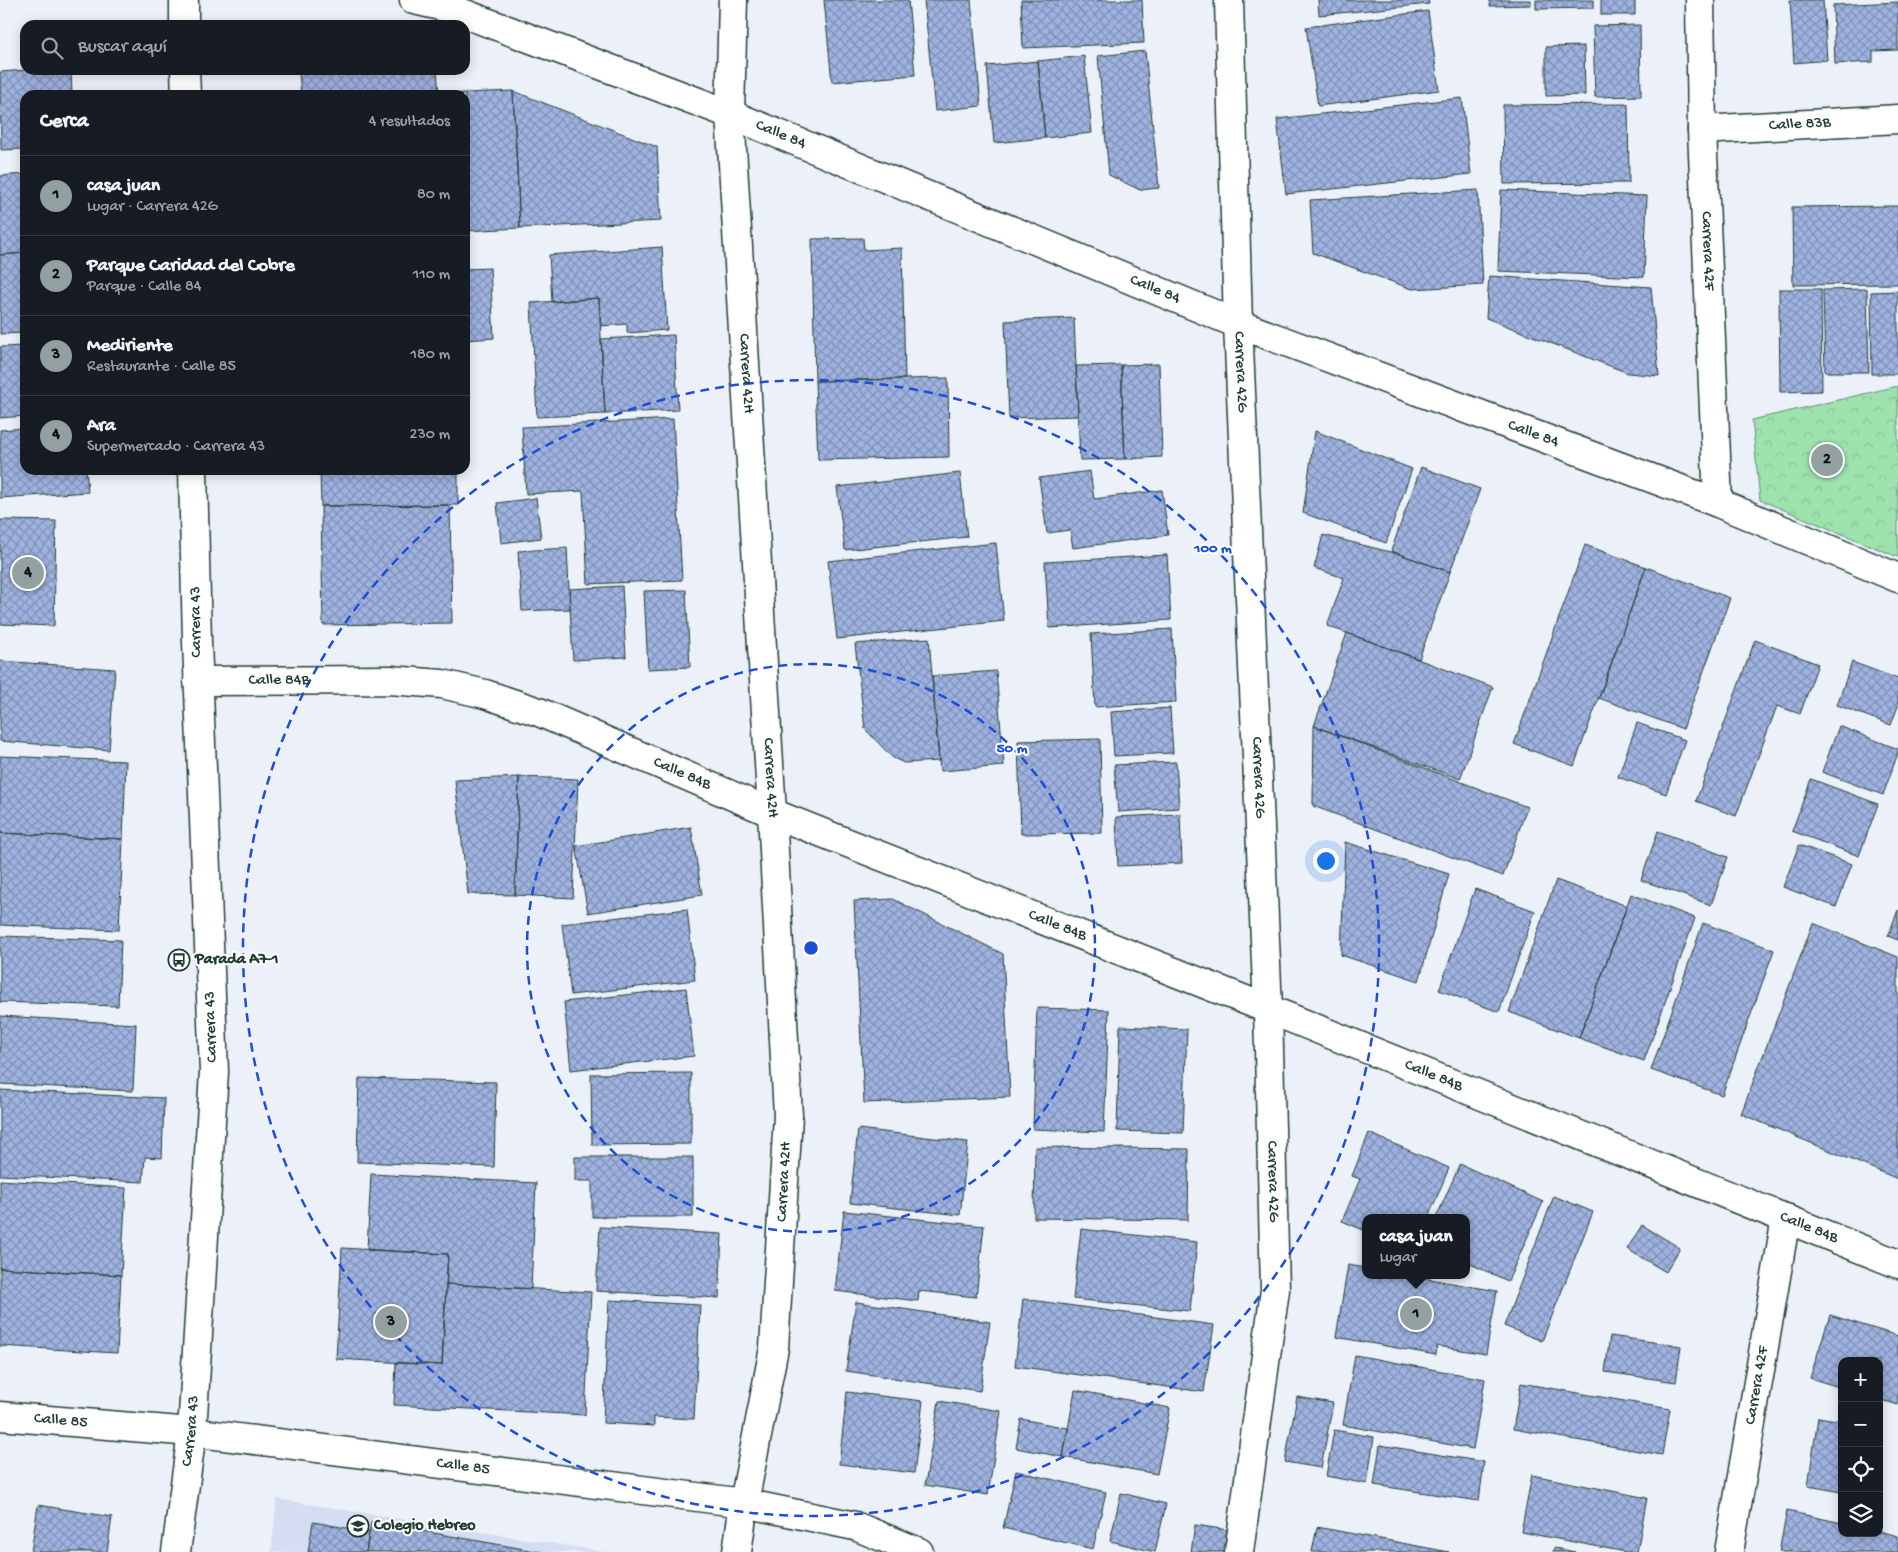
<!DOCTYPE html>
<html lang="es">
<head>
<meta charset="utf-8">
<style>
	body { margin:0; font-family:"Gochi Hand",sans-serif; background:#242831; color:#f1f3f6 }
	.controls { position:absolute; right:15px; bottom:15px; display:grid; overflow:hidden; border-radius:10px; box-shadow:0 2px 12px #0003 }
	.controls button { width:45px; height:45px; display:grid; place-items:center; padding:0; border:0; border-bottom:1px solid #363941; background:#171b24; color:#f1f3f6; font:25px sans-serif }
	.you { position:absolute; left:1325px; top:860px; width:18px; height:18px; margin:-12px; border:4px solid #fff; border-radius:50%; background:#1a73e8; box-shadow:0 0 0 8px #1a73e833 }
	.badge { display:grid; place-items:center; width:32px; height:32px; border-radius:50%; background:#92a19f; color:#111; font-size:16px; font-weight:700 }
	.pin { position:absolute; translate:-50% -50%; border:2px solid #fff; box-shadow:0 1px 5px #0006 }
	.popup { position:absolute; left:1362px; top:1214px; width:108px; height:65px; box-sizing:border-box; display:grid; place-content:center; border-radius:10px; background:#171b24; filter:drop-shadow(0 1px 4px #0005); font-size:16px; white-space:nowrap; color:#9ea1a6 }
	.popup b { font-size:19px; color:#f1f3f6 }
	.popup::after { content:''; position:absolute; left:50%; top:100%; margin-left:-10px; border:10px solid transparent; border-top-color:#171b24 }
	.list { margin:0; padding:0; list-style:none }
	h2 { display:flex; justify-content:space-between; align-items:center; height:65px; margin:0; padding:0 20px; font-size:21px }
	h2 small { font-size:16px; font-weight:400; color:#9ea1a6 }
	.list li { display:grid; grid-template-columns:32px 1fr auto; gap:15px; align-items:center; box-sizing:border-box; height:80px; padding:0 20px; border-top:1px solid #363941 }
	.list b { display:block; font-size:19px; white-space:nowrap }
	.list p { margin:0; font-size:16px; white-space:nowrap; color:#9ea1a6 }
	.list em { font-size:16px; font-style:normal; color:#9ea1a6 }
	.icon { flex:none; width:28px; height:28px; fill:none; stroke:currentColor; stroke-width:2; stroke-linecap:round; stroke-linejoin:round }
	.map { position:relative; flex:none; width:1898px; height:1552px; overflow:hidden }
	.search { position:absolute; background:#171b24; box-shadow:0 2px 12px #0003; left:20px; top:20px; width:450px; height:55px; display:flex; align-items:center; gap:12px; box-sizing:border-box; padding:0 18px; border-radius:15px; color:#9ea1a6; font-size:19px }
	.panel { position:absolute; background:#171b24; box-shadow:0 2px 12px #0003; left:20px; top:90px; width:450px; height:385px; border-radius:15px }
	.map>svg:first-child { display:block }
	.built { fill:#d5ddf2 }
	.park { fill:url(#park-crowns); stroke:#5e9071 }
	.building { fill:url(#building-cross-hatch); stroke:#1f3d34 }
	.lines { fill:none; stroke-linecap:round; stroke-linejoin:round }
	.minor-casing { stroke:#1f3d34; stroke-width:31 }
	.minor { stroke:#fff; stroke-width:28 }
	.ring { fill:none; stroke:#1d4ed8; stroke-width:2.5; stroke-dasharray:9 6 }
	.labels { text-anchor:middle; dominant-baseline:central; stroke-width:4; stroke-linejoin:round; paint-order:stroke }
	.street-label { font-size:16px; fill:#1f3d34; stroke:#fff }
	.poi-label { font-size:16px; font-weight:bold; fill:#1f3d34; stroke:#fff; text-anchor:start }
	.centre { fill:#1d4ed8; stroke:#fff; stroke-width:2.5 }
	.ring-label { font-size:15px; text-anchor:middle; font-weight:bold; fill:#1d4ed8; stroke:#fff; stroke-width:4; stroke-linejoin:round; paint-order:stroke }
</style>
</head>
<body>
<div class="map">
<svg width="1898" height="1552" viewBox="0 0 1898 1552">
	<defs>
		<pattern id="park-crowns" width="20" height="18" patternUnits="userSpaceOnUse" patternTransform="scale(1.25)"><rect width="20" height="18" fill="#9ee2ae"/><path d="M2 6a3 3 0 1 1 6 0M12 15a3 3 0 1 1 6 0" fill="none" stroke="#88c396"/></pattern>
		<pattern id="building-cross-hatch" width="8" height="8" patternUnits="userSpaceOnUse" patternTransform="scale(1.25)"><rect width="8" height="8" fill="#9fb2e0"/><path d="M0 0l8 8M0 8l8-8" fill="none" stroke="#8192b6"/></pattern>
	</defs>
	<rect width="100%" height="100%" fill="#ecf0f9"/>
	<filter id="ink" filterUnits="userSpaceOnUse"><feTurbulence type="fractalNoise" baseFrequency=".02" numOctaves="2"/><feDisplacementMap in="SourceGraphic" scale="10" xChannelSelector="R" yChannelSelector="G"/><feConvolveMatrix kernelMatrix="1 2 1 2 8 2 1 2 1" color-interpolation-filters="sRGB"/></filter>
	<g filter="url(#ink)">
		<!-- built -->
		<path class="built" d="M277 1499 606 1552H271Z"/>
		<!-- park -->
		<path class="park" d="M1898 386V557L1760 500 1752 420Z"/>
		<!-- building -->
		<path class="building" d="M824 0H908L915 75 832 82Z
			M924 0H971L981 106 935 111Z
			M1021 0H1142L1144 43 1023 48Z
			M1318 0H1428L1429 4 1319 15Z
			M1490 0H1531V5L1490 6Z
			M1536 0H1594V8L1536 9Z
			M1601 0H1635V15H1601Z
			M1790 0H1823L1827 60 1794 63Z
			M1898 2V50L1873 51V62L1835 64 1833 5Z
			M1428 11 1439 90 1318 106 1306 27Z
			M1640 25 1641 96 1595 97 1593 26Z
			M1584 46 1585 95 1546 96V47Z
			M1145 51 1159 188 1140 190 1109 175 1098 56Z
			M1084 56 1092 133 1045 138 1038 61Z
			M1038 61 1045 138 994 143 987 66Z
			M26 70H71L72 95H25V149L1 150 0 72Z
			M301 70H437L439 95H301L299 72Z
			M513 91 657 147 661 221 520 228Z
			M513 91 520 228 465 231V95L442 94Z
			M1462 98 1471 174 1286 194 1277 119Z
			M1628 104 1629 183 1504 184 1503 105Z
			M25 174V253L0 255V176Z
			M1478 190 1483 285 1412 289 1313 253 1310 200Z
			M1501 190 1647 196 1644 277 1498 271Z
			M1898 206V284L1793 285 1792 207Z
			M863 238 864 250 902 248 905 379 815 381 812 239Z
			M662 247 667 330 627 333V324L601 326 599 298 552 302 549 255Z
			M25 253V333L0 334V255Z
			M490 268 494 338 465 340V269Z
			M1489 276 1651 287 1659 376 1628 373 1486 318Z
			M1779 289H1821L1822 391 1780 392Z
			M1867 289 1869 372H1825L1823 290Z
			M1898 291V374H1872L1871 292Z
			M599 298 605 414 537 417 531 303Z
			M1074 318 1078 416 1009 418 1005 321Z
			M674 335 678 410 605 414 601 339Z
			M25 346V416L0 418V347Z
			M1159 364 1162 457 1125 459 1121 365Z
			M1121 365 1125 459 1080 460 1076 366Z
			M948 378 949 457 818 460 815 381Z
			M673 419 682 580 588 584 583 491 526 494 522 427Z
			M25 428V470H86L88 492 0 498V430Z
			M1315 431 1412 469 1386 543 1303 513Z
			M1421 467 1480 489 1450 572 1391 551Z
			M320 470H458V505L321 506Z
			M1090 471 1094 499 1162 490 1168 535 1073 548 1070 530 1047 533 1039 478Z
			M960 473 967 537 845 550 837 487Z
			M536 498 541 538 501 543 497 503Z
			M450 505 452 623 323 625 321 506Z
			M0 520 56 521 54 626 0 624Z
			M1323 535 1402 555 1450 572 1419 659 1327 626 1344 578 1314 568Z
			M996 543 1004 621 837 639 828 561Z
			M1585 545 1646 567 1574 766 1514 744Z
			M567 548 570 609 522 611 518 551Z
			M1167 555 1171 620 1049 628 1045 562Z
			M1646 567 1730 598 1683 729 1599 698Z
			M622 586 626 657 573 660 569 589Z
			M686 590 690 667 648 669 644 591Z
			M1172 629 1176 702 1095 707 1091 634Z
			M1347 633 1493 687 1460 779 1314 726Z
			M929 638 939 761 904 763 893 758 865 729 855 644Z
			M1755 640 1818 664 1800 714 1777 706 1736 816 1696 801Z
			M0 661 115 669 109 750 0 741Z
			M1852 662 1898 679V706L1891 725 1837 705Z
			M996 671 1004 766 940 771 932 676Z
			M1170 708 1173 753 1114 756 1111 712Z
			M1637 723 1685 740 1666 794 1618 777Z
			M1314 726 1527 807 1503 876 1313 806Z
			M1839 726 1898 749V753L1883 795 1822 772Z
			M1100 739 1102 833 1021 834 1018 741Z
			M0 756 126 761 123 839 0 833Z
			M1176 762 1179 808 1118 812 1114 765Z
			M519 777 578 779 573 898 515 895Z
			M519 777 515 895 468 894 455 780Z
			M1811 779 1878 804 1859 856 1792 831Z
			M1180 814 1182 863 1118 866 1116 817Z
			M691 827 702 895 588 913 576 846Z
			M1658 831 1728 857 1711 905 1641 880Z
			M0 833 123 839 119 930 0 925Z
			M1345 842 1449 874 1419 981 1341 955Z
			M1799 845 1852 864 1836 907 1783 887Z
			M1556 880 1627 906 1579 1038 1509 1012Z
			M1475 889 1535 911 1499 1012 1439 990Z
			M1631 894 1695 918 1644 1061 1579 1038Z
			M893 899 1003 954 1010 1097 864 1103 854 901Z
			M687 909 695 980 571 995 562 924Z
			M1898 910V940L1888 936Z
			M1703 923 1774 950 1722 1095 1651 1070Z
			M1813 923 1898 957V1179L1741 1114Z
			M0 936 121 940 118 1006 0 1002Z
			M686 988 694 1056 571 1070 564 1002Z
			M1037 1008 1109 1010 1104 1132 1033 1129Z
			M0 1016 136 1024 133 1091 0 1084Z
			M1120 1026 1187 1029 1183 1133 1117 1131Z
			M691 1073V1144L592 1145 591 1074Z
			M359 1078 496 1082 494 1167 357 1162Z
			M0 1090 164 1098 162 1158 145 1157 143 1182 0 1175Z
			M858 1129 968 1142 960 1215 850 1203Z
			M1369 1133 1449 1168 1428 1218H1366V1231L1342 1221 1360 1179 1352 1176Z
			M1035 1147 1189 1149 1188 1220 1034 1218Z
			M575 1157H693V1217H592V1181H575Z
			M1460 1164 1543 1202 1508 1281 1466 1262V1218H1436Z
			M371 1174 536 1183 531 1289 446 1284 448 1254 367 1250Z
			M0 1180 126 1188 121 1275 0 1268Z
			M1554 1196 1593 1212 1542 1341 1504 1326Z
			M844 1211 984 1226 976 1297 919 1291 918 1301 835 1291Z
			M1642 1225 1680 1248 1666 1272 1627 1249Z
			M600 1227 722 1234 719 1298 596 1291Z
			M1081 1229 1197 1242 1190 1311 1073 1299Z
			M342 1248 448 1254 442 1365 336 1359Z
			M1348 1265 1366 1268V1275H1407L1497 1291 1486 1354 1437 1346 1436 1355 1336 1337Z
			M0 1268 121 1275 117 1353 0 1346Z
			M446 1284 591 1292 585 1415 394 1405 396 1363 442 1365Z
			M1023 1299 1214 1325 1204 1392 1015 1366Z
			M609 1300 700 1305 694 1419 654 1417V1426L603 1423Z
			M856 1302 990 1322 980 1391 846 1371Z
			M1830 1315 1898 1336V1405L1879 1399V1361H1842V1388L1810 1378Z
			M1610 1336 1681 1346 1676 1382 1605 1372Z
			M1355 1355 1485 1379 1473 1449 1343 1425Z
			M1521 1383 1670 1409 1662 1455 1513 1429Z
			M1075 1390 1170 1408 1157 1474 1063 1457Z
			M847 1392 923 1401 914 1473 839 1464Z
			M1297 1397 1333 1403 1321 1468 1285 1462Z
			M939 1401 1001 1411 988 1495 925 1485Z
			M1818 1417 1842 1421V1492L1808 1486Z
			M1021 1419 1068 1428 1063 1457 1016 1448Z
			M1334 1430 1374 1437 1367 1484 1326 1476Z
			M1380 1445 1484 1462 1479 1501 1374 1485Z
			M1016 1471 1106 1492 1093 1549 1003 1528Z
			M1532 1475 1647 1498 1637 1552H1626L1521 1532Z
			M1121 1493 1166 1504 1155 1552 1110 1541Z
			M38 1505 112 1517 107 1552H31Z
			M1787 1511 1842 1523V1533H1879V1531L1898 1536V1552H1779Z
			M313 1522 369 1532 366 1552H308Z
			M371 1522 541 1552H366Z
			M1195 1525 1228 1530 1225 1552H1191Z
			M1317 1527 1449 1552H1312Z
			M1554 1548 1575 1552H1553Z"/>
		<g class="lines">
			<!-- minor casing -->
			<g class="minor-casing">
				<g id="minor">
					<path d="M184 0V25"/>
					<path id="s1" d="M414 0 452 9 730 114 1238 324 1718 503 1898 578"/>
					<path id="s2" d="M733 0 730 114 772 813 788 1116 774 1348 744 1503 737 1552"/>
					<path id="s3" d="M1229 0 1238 324 1268 1009 1275 1290 1239 1552"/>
					<path id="s4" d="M1700 0 1702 130 1718 503"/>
					<path d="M185 70 186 95"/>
					<path id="s5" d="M1702 130 1898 119"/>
					<path id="s6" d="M198 681 390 680 442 684 485 694 539 712 772 813 1268 1009 1898 1264"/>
					<path id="s7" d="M0 1416 192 1432 744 1503 855 1526 919 1552"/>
					<path id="s8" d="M176 1552 192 1432 214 1072 197 642 193 470"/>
					<path id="s9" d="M1729 1552 1786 1218"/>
				</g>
			</g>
			<!-- minor -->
			<use href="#minor" class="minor"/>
		</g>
	</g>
	<!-- distance rings -->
	<g class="ring">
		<circle cx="811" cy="948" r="284"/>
		<circle cx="811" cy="948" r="568"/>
	</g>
	<!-- icons -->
	<defs>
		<g id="bus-ring" transform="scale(1.125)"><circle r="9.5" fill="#fff" stroke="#1f3d34" stroke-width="1.5"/><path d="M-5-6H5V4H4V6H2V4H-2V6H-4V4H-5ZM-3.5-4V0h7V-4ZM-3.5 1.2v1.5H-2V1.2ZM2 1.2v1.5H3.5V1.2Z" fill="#1f3d34"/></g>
		<g id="school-ring" transform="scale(1.125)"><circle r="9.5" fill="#fff" stroke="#1f3d34" stroke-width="1.5"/><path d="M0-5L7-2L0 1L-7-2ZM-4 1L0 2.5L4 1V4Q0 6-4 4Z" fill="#1f3d34"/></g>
	</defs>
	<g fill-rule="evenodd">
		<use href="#bus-ring" x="179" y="960"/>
		<use href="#school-ring" x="358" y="1526"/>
	</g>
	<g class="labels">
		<!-- street labels -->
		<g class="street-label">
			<text stroke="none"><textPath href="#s5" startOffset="98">Calle 83B</textPath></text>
			<text stroke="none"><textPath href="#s1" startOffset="391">Calle 84</textPath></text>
			<text stroke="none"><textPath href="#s4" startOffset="251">Carrera 42F</textPath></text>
			<text stroke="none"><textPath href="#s1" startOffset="796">Calle 84</textPath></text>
			<text stroke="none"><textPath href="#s2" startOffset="374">Carrera 42H</textPath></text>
			<text stroke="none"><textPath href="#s3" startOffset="372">Carrera 42G</textPath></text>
			<text stroke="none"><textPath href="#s1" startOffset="1201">Calle 84</textPath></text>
			<text transform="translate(197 622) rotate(-91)">Carrera 43</text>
			<text stroke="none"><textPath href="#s6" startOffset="81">Calle 84B</textPath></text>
			<text stroke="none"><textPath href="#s6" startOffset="501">Calle 84B</textPath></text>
			<text stroke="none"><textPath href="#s3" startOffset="778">Carrera 42G</textPath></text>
			<text stroke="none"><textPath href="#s2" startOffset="779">Carrera 42H</textPath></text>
			<text stroke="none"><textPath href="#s6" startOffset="906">Calle 84B</textPath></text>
			<text transform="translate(212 1027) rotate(-92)">Carrera 43</text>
			<text stroke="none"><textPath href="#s6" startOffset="1311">Calle 84B</textPath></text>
			<text transform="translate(785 1182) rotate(-87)">Carrera 42H</text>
			<text stroke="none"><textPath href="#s3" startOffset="1182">Carrera 42G</textPath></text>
			<text stroke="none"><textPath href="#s6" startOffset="1716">Calle 84B</textPath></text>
			<text stroke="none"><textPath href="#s9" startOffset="169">Carrera 42F</textPath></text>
			<text stroke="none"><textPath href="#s7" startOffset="61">Calle 85</textPath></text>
			<text stroke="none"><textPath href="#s8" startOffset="122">Carrera 43</textPath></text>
			<text stroke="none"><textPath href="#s7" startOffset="466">Calle 85</textPath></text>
		</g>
		<!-- poi labels -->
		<g class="poi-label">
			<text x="195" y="960">Parada A7-1</text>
			<text x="374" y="1526">Colegio Hebreo</text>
		</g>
	</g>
	<circle cx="811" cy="948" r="8" class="centre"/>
	<g class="ring-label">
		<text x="1213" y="552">100 m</text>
		<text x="1012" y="752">50 m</text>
	</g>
</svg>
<div class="controls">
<button>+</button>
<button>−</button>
<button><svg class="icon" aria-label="locate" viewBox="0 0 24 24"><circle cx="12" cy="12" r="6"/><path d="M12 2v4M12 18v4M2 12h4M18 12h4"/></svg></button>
<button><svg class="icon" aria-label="layers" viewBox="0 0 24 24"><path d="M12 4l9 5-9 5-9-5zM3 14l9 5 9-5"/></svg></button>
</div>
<div class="you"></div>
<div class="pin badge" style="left:1416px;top:1314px">1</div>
<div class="popup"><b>casa juan</b>Lugar</div>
<div class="pin badge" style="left:1827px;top:460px">2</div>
<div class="pin badge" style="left:391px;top:1322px">3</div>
<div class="pin badge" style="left:28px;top:573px">4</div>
<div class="search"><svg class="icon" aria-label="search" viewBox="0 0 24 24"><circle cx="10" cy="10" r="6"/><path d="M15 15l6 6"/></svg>Buscar aquí</div>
<section class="panel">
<h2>Cerca<small>4 resultados</small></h2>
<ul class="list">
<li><span class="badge">1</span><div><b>casa juan</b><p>Lugar · Carrera 42G</p></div><em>80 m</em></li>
<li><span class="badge">2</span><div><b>Parque Caridad del Cobre</b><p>Parque · Calle 84</p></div><em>110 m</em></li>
<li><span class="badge">3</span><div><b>Mediriente</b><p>Restaurante · Calle 85</p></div><em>180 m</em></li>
<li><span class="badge">4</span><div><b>Ara</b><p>Supermercado · Carrera 43</p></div><em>230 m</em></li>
</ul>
</section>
</div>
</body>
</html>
